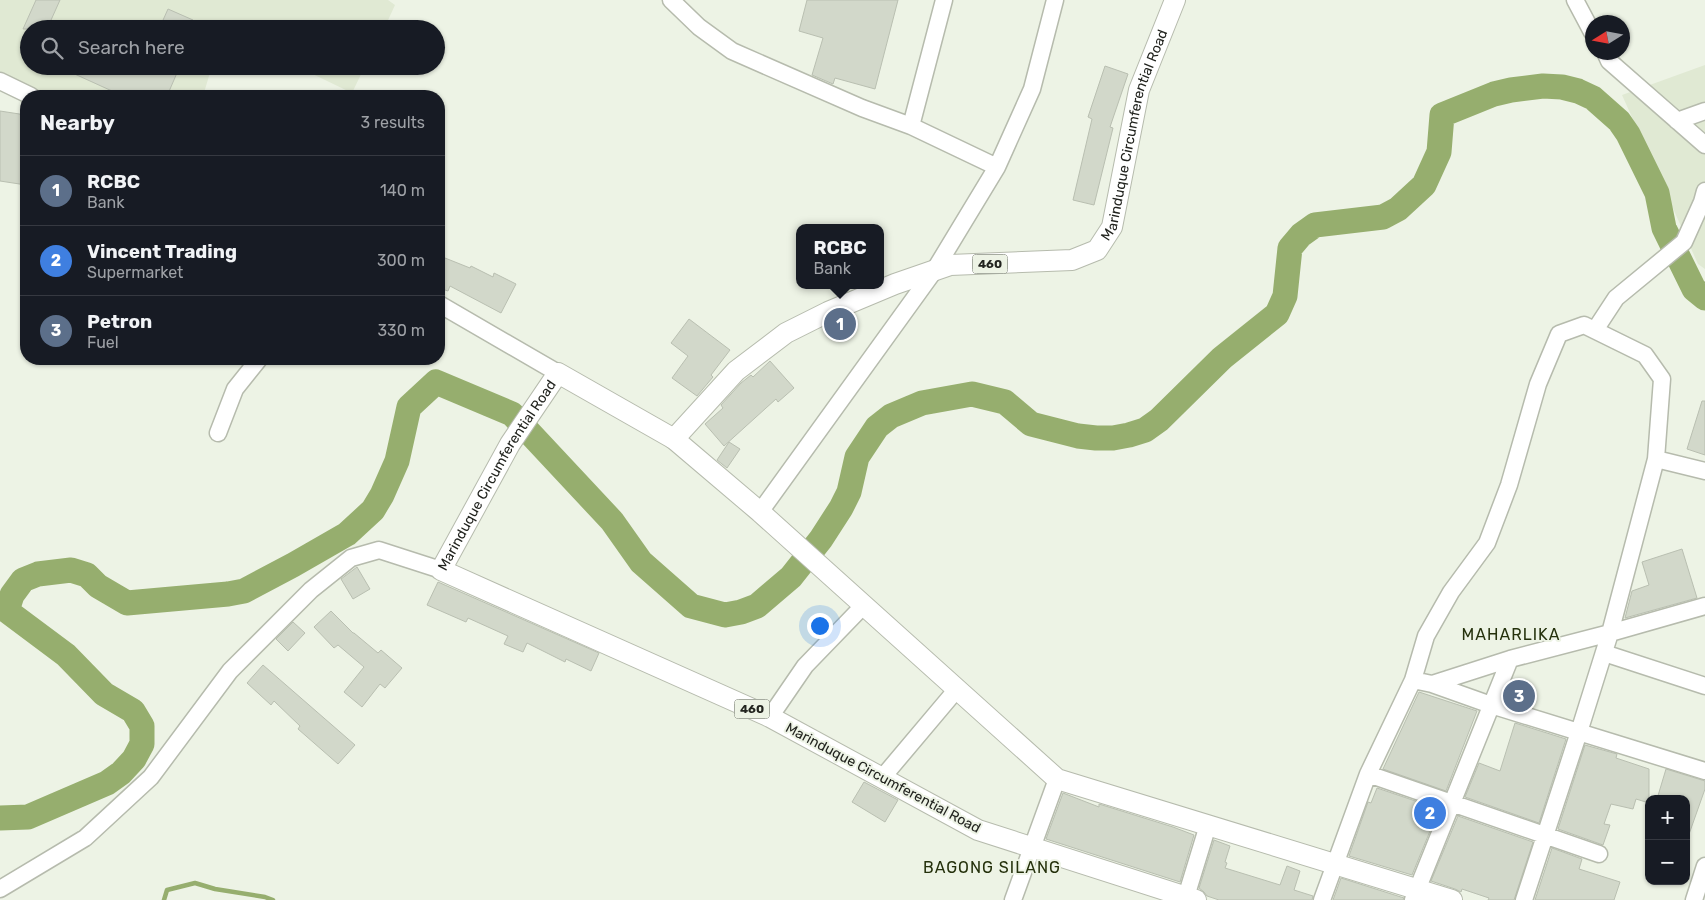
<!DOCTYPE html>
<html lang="en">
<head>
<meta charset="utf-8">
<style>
	body { margin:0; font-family:Rubik,sans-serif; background:#242831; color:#f1f3f6 }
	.controls { position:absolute; right:15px; bottom:15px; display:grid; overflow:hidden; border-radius:10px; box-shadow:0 1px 4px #0004 }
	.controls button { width:45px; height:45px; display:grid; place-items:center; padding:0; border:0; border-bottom:1px solid #363941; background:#171b24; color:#f1f3f6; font:25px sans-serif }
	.compass { position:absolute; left:1585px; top:15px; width:45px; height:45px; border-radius:50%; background:#171b24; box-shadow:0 1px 4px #0004; rotate:259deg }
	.you { position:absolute; left:819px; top:625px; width:18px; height:18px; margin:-12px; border:4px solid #fff; border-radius:50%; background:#1a73e8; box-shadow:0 0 0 8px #1a73e833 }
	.badge { display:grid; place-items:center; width:32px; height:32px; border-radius:50%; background:#aab694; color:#fff; font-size:16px; font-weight:700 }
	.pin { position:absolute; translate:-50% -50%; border:2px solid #fff; box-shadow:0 1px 5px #0006 }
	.popup { position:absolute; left:796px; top:224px; width:88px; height:65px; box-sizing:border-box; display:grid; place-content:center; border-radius:10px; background:#171b24; filter:drop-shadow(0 1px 4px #0005); font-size:16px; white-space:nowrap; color:#9ea1a6 }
	.popup b { font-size:19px; color:#f1f3f6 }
	.popup::after { content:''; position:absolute; left:50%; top:100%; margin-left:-10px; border:10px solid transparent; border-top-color:#171b24 }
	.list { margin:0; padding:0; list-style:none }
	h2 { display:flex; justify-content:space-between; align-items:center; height:65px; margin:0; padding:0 20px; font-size:21px }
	h2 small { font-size:16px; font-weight:400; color:#9ea1a6 }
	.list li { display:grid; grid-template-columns:32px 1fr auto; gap:15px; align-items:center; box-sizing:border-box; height:70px; padding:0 20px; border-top:1px solid #363941 }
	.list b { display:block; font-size:19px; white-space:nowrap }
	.list p { margin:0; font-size:16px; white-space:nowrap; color:#9ea1a6 }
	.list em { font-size:16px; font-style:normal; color:#9ea1a6 }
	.icon { flex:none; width:28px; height:28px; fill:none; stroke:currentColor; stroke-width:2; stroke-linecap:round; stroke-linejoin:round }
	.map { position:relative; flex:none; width:1705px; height:900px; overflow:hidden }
	.search { position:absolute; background:#171b24; box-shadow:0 1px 4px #0004; left:20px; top:20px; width:425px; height:55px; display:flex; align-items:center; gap:12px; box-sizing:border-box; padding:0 18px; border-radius:28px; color:#9ea1a6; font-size:19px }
	.panel { position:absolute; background:#171b24; box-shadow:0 1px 4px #0004; left:20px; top:90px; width:425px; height:275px; border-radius:20px }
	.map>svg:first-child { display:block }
	.built { fill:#e0e9d3 }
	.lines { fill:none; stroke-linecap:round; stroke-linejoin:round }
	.stream { stroke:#96ae6e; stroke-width:4.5 }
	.river { stroke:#96ae6e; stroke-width:25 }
	.building { fill:#d2d8ca; stroke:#b9bfb1 }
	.minor-casing { stroke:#b6bbad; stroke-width:19 }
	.major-casing { stroke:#b6bbad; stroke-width:22 }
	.minor { stroke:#fff; stroke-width:16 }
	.major { stroke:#fff; stroke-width:20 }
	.labels { text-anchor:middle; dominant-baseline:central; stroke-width:4; stroke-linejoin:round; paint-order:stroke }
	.shield { fill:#edf3e5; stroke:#5f625a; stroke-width:1 }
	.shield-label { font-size:12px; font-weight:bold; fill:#22241f }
	.street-label { font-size:14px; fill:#22241f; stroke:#edf3e5 }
	.quarter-label { font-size:16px; letter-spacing:1px; fill:#25310c; stroke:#edf3e5 }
</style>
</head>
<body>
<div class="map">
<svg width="1705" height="900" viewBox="0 0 1705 900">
	<rect width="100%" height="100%" fill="#edf3e5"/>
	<!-- built -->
	<path class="built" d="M0 0H388L395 5 384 29H29V66H212L203 96H50L0 73Z
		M1705 65V269L1698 264 1622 95Z
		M296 66H365L352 93Z"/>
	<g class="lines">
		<!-- stream -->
		<path class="stream" d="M164 900 167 890 195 883 215 889 265 897 273 900"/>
		<!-- river -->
		<path class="river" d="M0 818 28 817 107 783 121 773 134 759 142 744V726L133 711 104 694 66 655 7 611 12 595 23 580 38 574 71 570 87 575 98 586 127 603 228 594 244 591 293 565 347 534 373 510 382 495 397 461 409 407 436 382 512 414 612 521 641 562 691 606 725 615 741 612 757 606 791 577 821 539 841 508 849 492 857 457 877 427 891 416 922 403 972 394 1005 402 1031 424 1078 436 1096 438H1113L1129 435 1145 430 1159 420 1222 358 1277 314 1285 296 1290 248 1301 235 1315 225 1383 217 1398 209 1424 185 1439 152 1442 115 1494 94 1511 90 1543 86 1562 87 1578 91 1593 98 1619 121 1628 134 1657 193 1664 228 1694 289 1705 298"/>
	</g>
	<!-- building -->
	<path class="building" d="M36 0H60L47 29H23Z
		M807 0H898L875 89 835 78 833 84 812 75 823 38 799 31Z
		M168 9 193 20 189 29H159Z
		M57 66H180L167 96H123Z
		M1105 66 1128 74 1110 127 1113 128 1094 205 1073 200 1092 119 1088 117Z
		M0 111 26 115V185L0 181Z
		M445 258 470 268 471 266 493 277 494 273 516 284 501 313 450 286 448 291 439 288V274Z
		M689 319 730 350 711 375 713 377 697 396 672 378 688 356 671 343Z
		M770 361 794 388 778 402 776 399 724 446 705 424 723 408 721 405 741 383 751 375 753 377Z
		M1702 401H1705V455L1687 449Z
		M729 442 740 449 727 468 717 460Z
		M1682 549 1697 598 1625 618 1632 591 1649 585 1642 562Z
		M357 567 370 589 353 599 341 579Z
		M438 582 599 653 591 671 566 659 565 662 527 643 523 652 504 644 508 636 468 618 466 622 427 605Z
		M331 611 353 633H354L378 653 381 650 402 668 385 688 380 684 362 707 344 692 364 667 338 645 334 648 314 627Z
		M293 622 305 633 288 651 276 639Z
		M263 665 355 745 338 764 298 729 300 726 274 701 271 705 247 683Z
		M1419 692 1477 711 1446 791 1383 769Z
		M1515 723 1566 739 1539 823 1465 797 1479 763 1500 771Z
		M1585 745 1617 754 1616 758 1649 769V803L1636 799 1633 809 1611 804 1604 824 1610 825 1603 845 1558 829Z
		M1666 769 1705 781V789L1688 837 1686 836V799H1657Z
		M864 782 898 800 885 822 852 802Z
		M1377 788 1439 809 1412 875 1349 856 1368 802 1371 803Z
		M1063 793 1099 807V804L1173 827 1194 835 1180 882 1046 839Z
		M1458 816 1533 842 1514 900H1488L1489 898 1462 889 1461 892 1455 889 1431 881Z
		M1214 840 1230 846 1225 862 1227 863 1225 868 1280 885 1287 866 1300 871 1294 890 1313 896 1312 900H1219L1207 896 1204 892 1199 888Z
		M1552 848 1582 859 1579 869 1620 882 1614 900H1535Z
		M1341 878 1404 898 1403 900H1333Z"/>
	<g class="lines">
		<!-- minor casing -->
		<g class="minor-casing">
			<path id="minor" d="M671 0 699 27 732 51 862 108 911 126 997 167 934 271 760 512
				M1575 0 1592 32
				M1605 52 1609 61 1705 145
				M0 81 31 96
				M1677 121 1705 111
				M911 126 944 0
				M997 167 1032 89 1055 0
				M439 304 558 373
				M1595 330 1616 298 1684 242 1702 202 1705 191
				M218 433 235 389 259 359
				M1656 459 1705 471
				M1604 653 1705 686
				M1413 680 1432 684 1491 705 1705 771
				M1432 684 1510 659 1610 633 1705 606
				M770 717 805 666 864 605
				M1368 774 1599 854
				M882 778 957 689
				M0 889 85 838 151 777 230 671 311 590 351 558 379 550 441 570
				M1013 900 1057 779
				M1185 900 1208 825
				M1322 900 1368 774 1413 680 1426 636 1451 592 1487 543 1509 485 1538 384 1559 334 1584 325 1645 355 1662 379 1656 459 1610 633 1579 732 1524 900
				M1413 900 1510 659
				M1694 900 1705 866"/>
		</g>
		<!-- major casing -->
		<g class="major-casing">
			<g id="major">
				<path id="s1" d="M674 439 736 371 786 333 828 312 895 284 950 265 1072 260 1097 250 1112 227 1139 90 1175 0"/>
				<path id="s2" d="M1196 900 978 830 770 717 441 570 510 444 558 373 674 439 760 512 1057 779 1452 900"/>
			</g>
		</g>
		<!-- minor -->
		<use href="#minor" class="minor"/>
		<!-- major -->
		<use href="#major" class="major"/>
	</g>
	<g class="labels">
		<!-- shield labels -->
		<g class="shield">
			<rect x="972.5" y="254.5" width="35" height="19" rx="4"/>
			<rect x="734.5" y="699.5" width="35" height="19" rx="4"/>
		</g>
		<g class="shield-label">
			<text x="990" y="264">460</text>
			<text x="752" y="709">460</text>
		</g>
		<!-- street labels -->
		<g class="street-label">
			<text stroke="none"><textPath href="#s1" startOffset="604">Marinduque Circumferential Road</textPath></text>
			<text stroke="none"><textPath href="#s2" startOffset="936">Marinduque Circumferential Road</textPath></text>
			<text transform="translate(883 778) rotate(28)">Marinduque Circumferential Road</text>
		</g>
		<!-- quarter labels -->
		<g class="quarter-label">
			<text x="1511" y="634">MAHARLIKA</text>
			<text x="992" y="867">BAGONG SILANG</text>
		</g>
	</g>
</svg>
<div class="controls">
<button>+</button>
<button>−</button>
</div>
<svg class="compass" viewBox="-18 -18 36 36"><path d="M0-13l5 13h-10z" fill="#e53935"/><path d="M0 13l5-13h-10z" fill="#9ea1a6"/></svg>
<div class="you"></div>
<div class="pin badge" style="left:840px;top:324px;background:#5c6f8a">1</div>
<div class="popup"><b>RCBC</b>Bank</div>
<div class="pin badge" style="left:1430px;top:813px;background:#3f7fe0">2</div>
<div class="pin badge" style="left:1519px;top:696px;background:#5c6f8a">3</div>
<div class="search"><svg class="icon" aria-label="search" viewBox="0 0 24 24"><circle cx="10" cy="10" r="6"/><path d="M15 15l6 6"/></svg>Search here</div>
<section class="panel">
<h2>Nearby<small>3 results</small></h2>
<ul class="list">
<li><span class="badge" style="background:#5c6f8a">1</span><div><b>RCBC</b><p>Bank</p></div><em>140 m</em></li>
<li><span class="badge" style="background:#3f7fe0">2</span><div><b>Vincent Trading</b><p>Supermarket</p></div><em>300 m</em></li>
<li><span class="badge" style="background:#5c6f8a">3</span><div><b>Petron</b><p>Fuel</p></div><em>330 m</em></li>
</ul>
</section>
</div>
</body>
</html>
